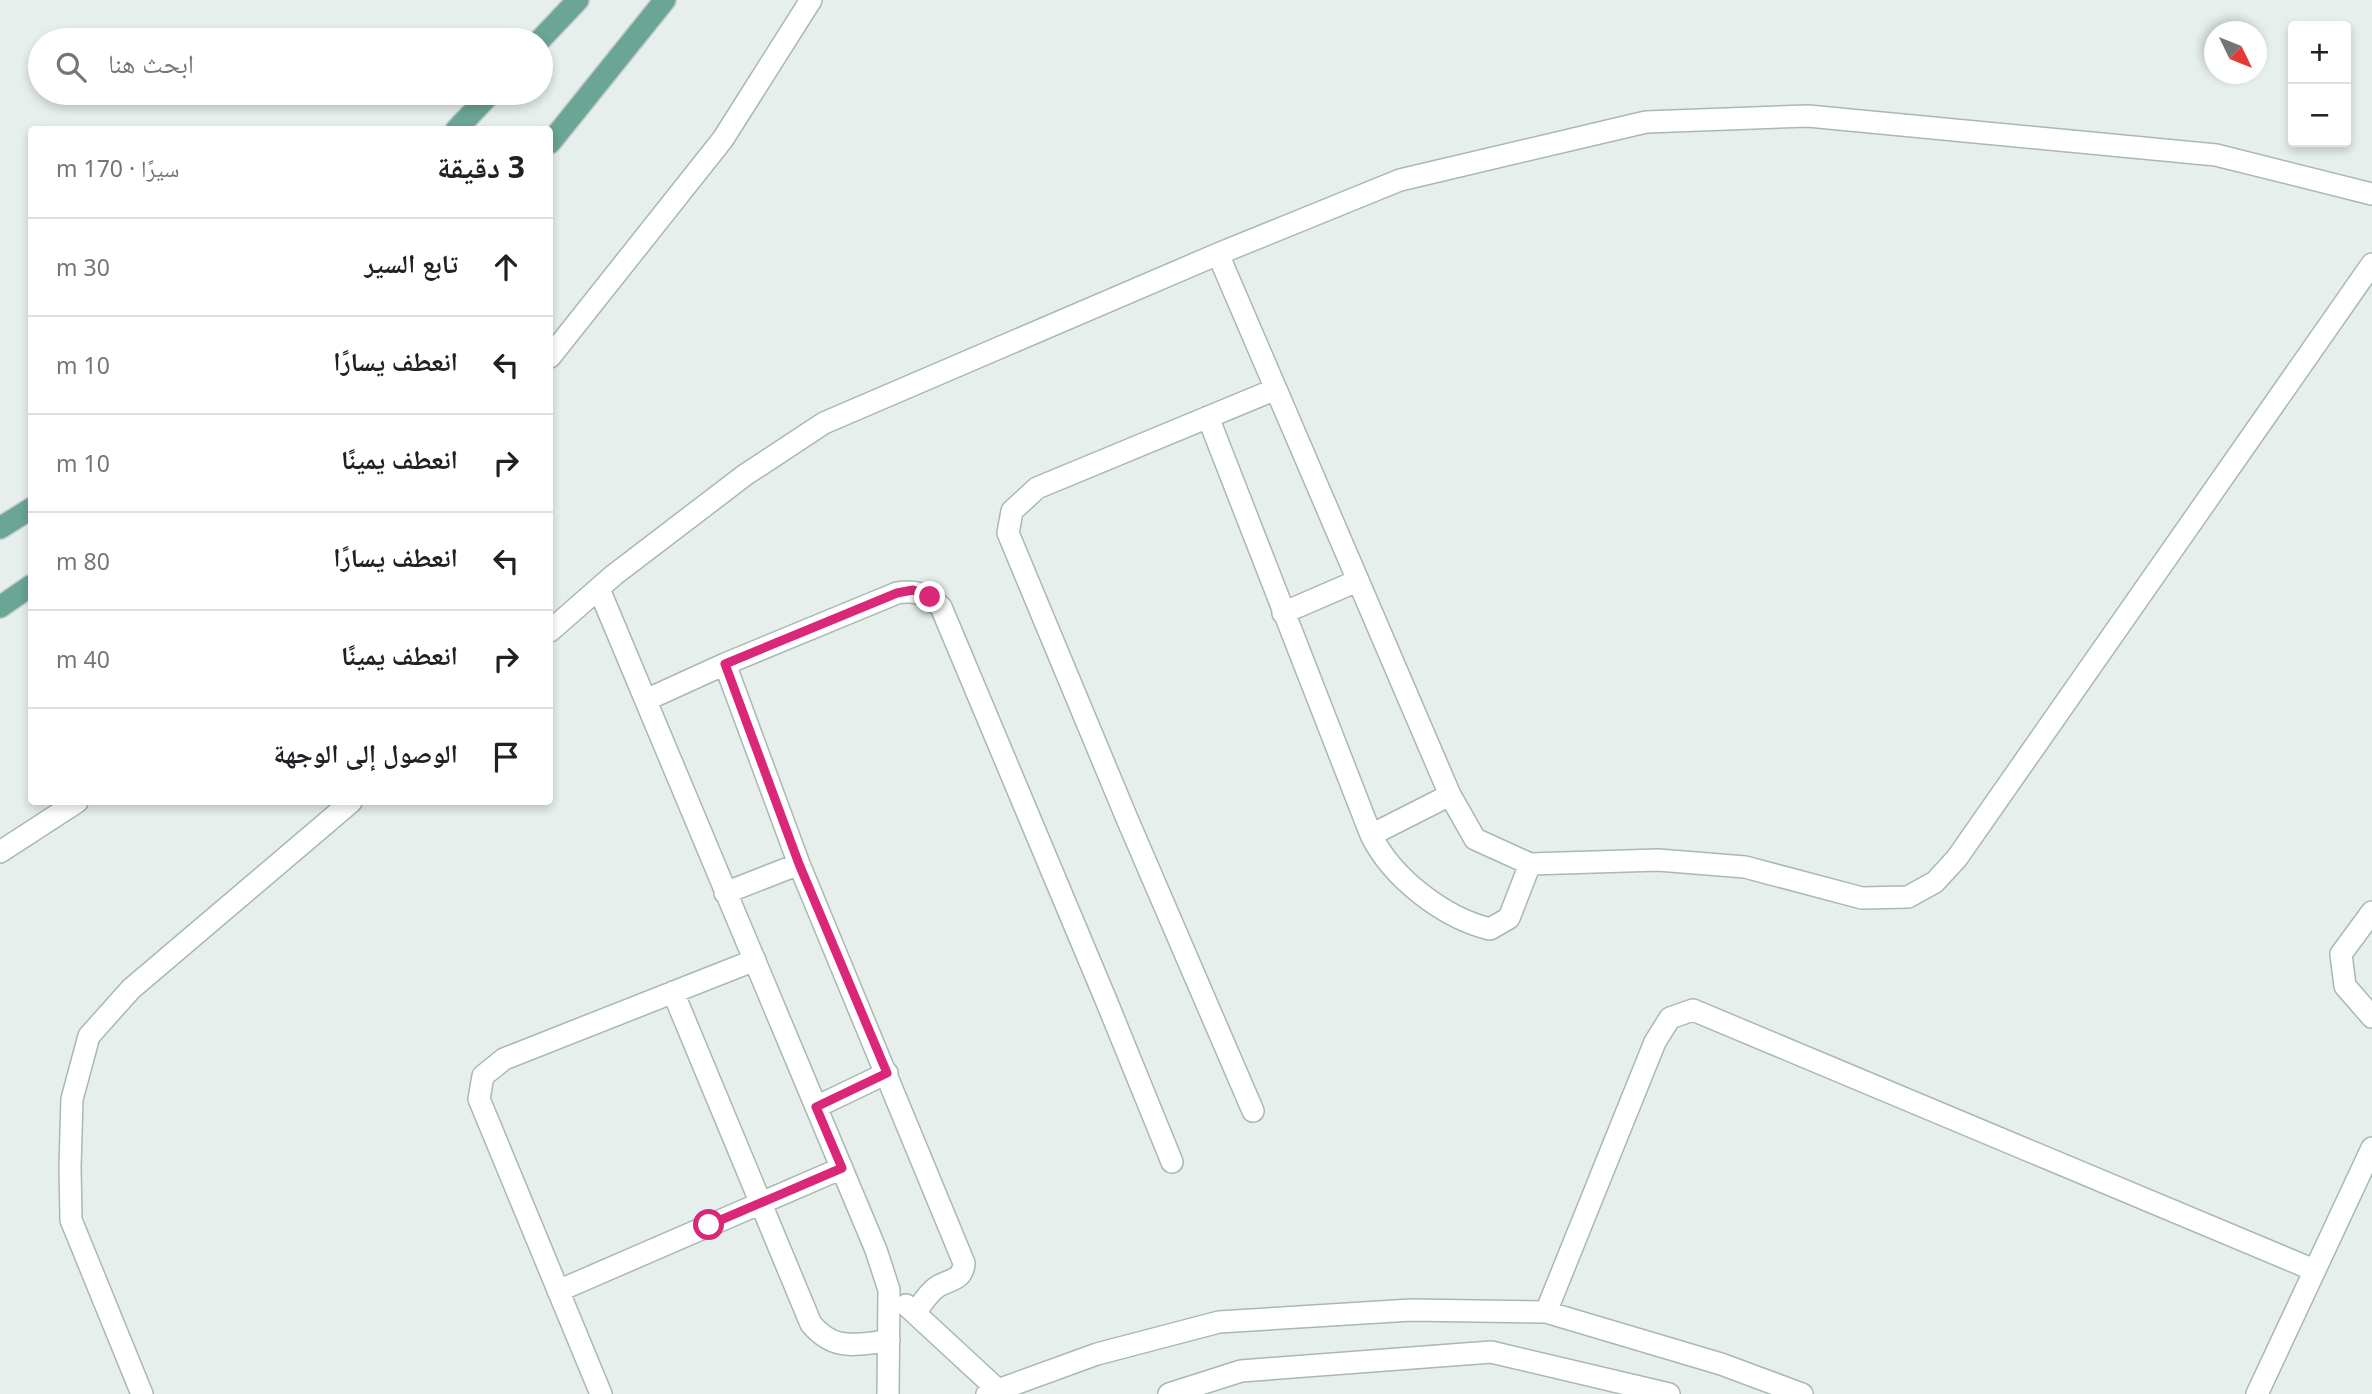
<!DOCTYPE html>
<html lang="ar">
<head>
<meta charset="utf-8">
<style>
	body { margin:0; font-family:"Noto Sans","Noto Naskh Arabic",sans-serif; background:#f6f6f6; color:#202124; direction:rtl }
	.controls { position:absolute; right:21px; top:21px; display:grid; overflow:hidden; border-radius:7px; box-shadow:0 4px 10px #0003 }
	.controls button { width:63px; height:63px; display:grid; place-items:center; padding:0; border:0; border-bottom:2px solid #e0e0e0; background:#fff; color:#202124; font:35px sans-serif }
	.compass { position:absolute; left:2204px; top:21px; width:63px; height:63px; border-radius:50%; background:#fff; box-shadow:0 4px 10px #0003; rotate:133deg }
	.stop { position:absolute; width:21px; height:21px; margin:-16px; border:5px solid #db2777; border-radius:50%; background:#fff }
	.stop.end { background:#db2777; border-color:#fff; box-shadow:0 2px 7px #0008 }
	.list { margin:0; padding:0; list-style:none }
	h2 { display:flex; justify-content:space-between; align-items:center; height:91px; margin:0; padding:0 28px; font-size:30px }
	h2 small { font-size:23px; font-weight:400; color:#757577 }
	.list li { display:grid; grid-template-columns:46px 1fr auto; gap:21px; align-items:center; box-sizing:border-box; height:98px; padding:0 28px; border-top:2px solid #e0e0e0 }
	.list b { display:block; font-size:26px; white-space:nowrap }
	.list em { font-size:23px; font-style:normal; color:#757577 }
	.icon { flex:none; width:38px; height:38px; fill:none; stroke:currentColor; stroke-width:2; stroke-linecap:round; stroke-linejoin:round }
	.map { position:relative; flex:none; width:2372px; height:1394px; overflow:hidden; direction:ltr }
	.search { position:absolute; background:#fff; box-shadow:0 4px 10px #0003; left:28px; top:28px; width:525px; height:77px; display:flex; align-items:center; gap:18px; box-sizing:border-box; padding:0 24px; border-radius:38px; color:#757577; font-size:26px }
	.panel { position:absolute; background:#fff; box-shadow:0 4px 10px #0003; left:28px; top:126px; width:525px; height:679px; border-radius:7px; direction:rtl }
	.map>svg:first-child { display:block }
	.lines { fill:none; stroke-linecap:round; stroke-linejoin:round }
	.minor-casing { stroke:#a8b8b2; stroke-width:24 }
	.major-casing { stroke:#c2cac8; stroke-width:24 }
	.minor { stroke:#fff; stroke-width:21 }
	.major { stroke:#6aa596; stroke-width:21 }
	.route { stroke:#db2777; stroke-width:9 }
</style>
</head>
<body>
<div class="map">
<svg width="2372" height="1394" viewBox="0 0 2372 1394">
	<rect width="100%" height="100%" fill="#e6efeb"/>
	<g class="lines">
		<!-- minor casing -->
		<g class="minor-casing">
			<path id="minor" d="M1218 254 1450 795 1475 839 1530 864 1658 860 1745 867 1862 898 1908 897 1935 882 1957 858 2372 264
				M550 357 723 139 811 0
				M1208 417 1371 835C1392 878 1444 918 1490 929L1509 918 1530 864
				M599 589 876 1250 889 1290 888 1394
				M1283 613 1357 581
				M550 631 614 575 745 475 824 423 1218 254 1400 180 1646 122 1808 116 2216 155 2372 194
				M725 664 799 864 964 1263C963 1281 949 1279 937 1287 928 1293 921 1305 915 1313
				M646 700 725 664 897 593C916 590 926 594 941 607L1106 1000 1172 1162
				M1371 835 1450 795
				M0 852 77 802
				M725 893 799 864
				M2372 912 2341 954 2345 986 2372 1017
				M673 992 811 1324C835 1352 855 1344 889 1341
				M816 1107 887 1073
				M1253 1111 1128 821 1008 533 1012 511 1037 488 1276 389
				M558 1291 842 1168
				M906 1305 998 1390
				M1546 1312 1655 1042 1670 1018 1693 1010 2314 1270
				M142 1394 71 1220 70 1167 72 1099 89 1036 131 989 351 802
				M601 1394 479 1099 483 1076 504 1059 755 960
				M987 1394 1097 1354 1219 1322 1411 1310 1546 1312 1721 1364 1802 1394
				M1169 1394 1241 1371 1491 1352 1669 1394
				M2257 1394 2372 1148"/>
		</g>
		<!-- major casing -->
		<g class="major-casing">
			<path id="major" d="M540 40 578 0
				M456 130 491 93
				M550 143 665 0
				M0 528 32 508
				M0 607 32 585"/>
		</g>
		<!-- minor -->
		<use href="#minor" class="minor"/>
		<!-- major -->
		<use href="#major" class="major"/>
	</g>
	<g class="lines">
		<!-- route -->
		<path class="route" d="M709 1225 842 1168 816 1107 887 1073 799 864 725 664 897 593 913 590 930 597"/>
	</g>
</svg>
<div class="controls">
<button>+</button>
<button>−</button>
</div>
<svg class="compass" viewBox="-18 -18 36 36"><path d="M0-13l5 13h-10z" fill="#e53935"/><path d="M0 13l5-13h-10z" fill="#757577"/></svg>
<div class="stop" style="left:709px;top:1225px"></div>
<div class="stop end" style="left:930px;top:597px"></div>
<div class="search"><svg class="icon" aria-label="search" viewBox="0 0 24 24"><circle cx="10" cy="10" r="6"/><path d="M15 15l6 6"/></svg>ابحث هنا</div>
<section class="panel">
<h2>3 دقيقة<small>سيرًا · 170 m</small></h2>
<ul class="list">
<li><svg class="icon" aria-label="ahead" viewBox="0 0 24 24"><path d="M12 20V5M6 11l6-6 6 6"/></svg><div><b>تابع السير</b></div><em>30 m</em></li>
<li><svg class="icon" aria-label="left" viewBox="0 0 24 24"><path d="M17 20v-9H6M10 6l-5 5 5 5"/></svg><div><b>انعطف يسارًا</b></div><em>10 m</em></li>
<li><svg class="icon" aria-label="right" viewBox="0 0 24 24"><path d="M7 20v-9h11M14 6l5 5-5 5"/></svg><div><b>انعطف يمينًا</b></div><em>10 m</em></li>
<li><svg class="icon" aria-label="left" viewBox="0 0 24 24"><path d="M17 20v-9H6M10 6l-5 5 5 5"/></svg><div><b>انعطف يسارًا</b></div><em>80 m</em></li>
<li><svg class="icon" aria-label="right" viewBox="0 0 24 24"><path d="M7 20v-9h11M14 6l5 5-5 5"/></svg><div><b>انعطف يمينًا</b></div><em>40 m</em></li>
<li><svg class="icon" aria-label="arrive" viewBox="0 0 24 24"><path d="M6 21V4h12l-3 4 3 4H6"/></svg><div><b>الوصول إلى الوجهة</b></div></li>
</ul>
</section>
</div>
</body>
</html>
